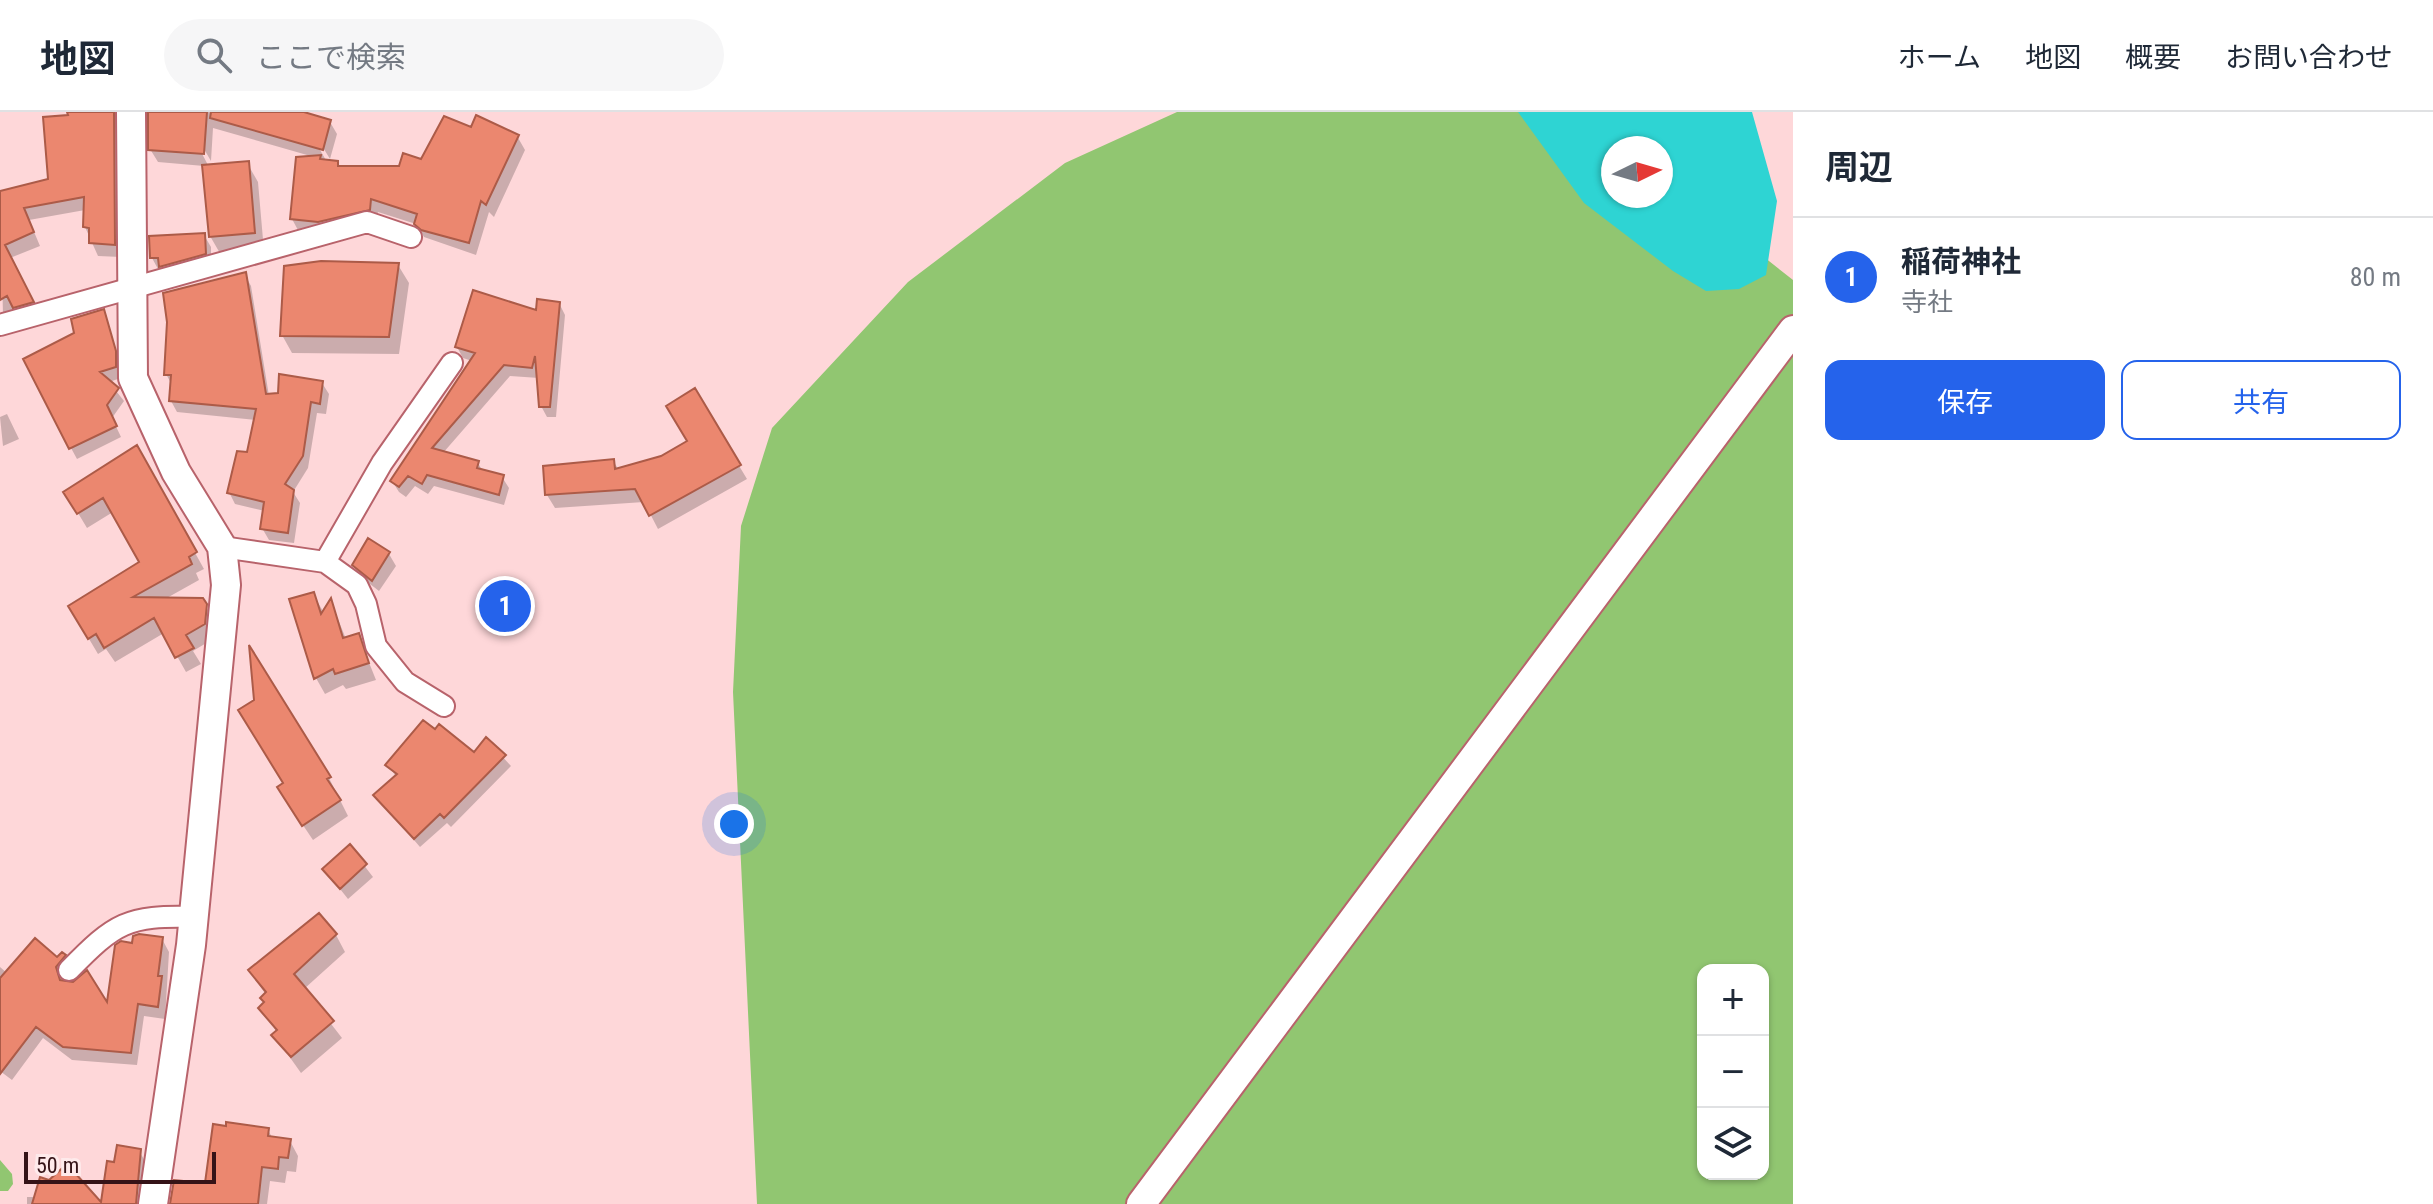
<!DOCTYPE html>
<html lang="ja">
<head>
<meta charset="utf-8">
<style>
	body { margin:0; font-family:"Roboto Condensed","Noto Sans JP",sans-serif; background:#f6f6f7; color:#1f2937 }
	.controls { position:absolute; right:24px; bottom:24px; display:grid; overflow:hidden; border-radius:16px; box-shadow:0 2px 6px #0004 }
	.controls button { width:72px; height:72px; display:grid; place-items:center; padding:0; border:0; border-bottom:2px solid #e0e1e3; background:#fff; color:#1f2937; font:40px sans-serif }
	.compass { position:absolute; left:1601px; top:24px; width:72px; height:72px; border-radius:50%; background:#fff; box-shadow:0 2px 6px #0004; rotate:85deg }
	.scale { position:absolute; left:24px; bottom:20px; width:192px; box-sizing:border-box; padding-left:8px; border:4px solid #351317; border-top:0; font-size:22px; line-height:28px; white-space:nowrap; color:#351317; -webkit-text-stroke:6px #feeaeb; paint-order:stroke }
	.you { position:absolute; left:734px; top:712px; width:28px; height:28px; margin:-20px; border:6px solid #fff; border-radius:50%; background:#1a73e8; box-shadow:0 0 0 12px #1a73e833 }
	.badge { display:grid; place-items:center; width:52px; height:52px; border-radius:50%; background:#2563eb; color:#fff; font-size:26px; font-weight:700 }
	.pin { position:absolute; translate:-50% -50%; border:4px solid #fff; box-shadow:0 2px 8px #0006 }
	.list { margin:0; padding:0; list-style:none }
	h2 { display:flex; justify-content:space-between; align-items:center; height:104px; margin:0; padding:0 32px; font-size:34px }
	h2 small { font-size:26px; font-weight:400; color:#747a83 }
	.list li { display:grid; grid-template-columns:52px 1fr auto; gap:24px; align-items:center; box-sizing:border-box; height:120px; padding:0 32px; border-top:2px solid #e0e1e3 }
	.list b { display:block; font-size:30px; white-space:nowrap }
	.list p { margin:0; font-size:26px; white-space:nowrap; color:#747a83 }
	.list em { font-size:26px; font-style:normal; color:#747a83 }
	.actions { display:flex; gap:16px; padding:24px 32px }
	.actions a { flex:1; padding:18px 0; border:2px solid #2563eb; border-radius:16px; text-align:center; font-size:28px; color:#2563eb }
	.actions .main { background:#2563eb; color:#fff }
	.icon { flex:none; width:44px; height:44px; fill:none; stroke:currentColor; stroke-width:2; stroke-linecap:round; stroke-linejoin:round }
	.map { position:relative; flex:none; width:1793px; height:1092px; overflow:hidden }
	header { display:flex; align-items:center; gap:48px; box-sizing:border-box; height:112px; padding:0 40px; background:#fff; border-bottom:2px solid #e0e1e3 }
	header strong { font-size:38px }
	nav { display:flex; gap:44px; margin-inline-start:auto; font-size:28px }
	.search { width:560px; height:72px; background:#f6f6f7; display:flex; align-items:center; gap:20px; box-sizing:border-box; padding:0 28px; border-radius:44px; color:#747a83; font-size:30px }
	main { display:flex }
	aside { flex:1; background:#fff }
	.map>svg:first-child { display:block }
	.forest { fill:#91c671; fill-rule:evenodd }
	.water { fill:#2ed4d3; fill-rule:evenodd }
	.shadow { fill:#0003 }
	.building { fill:#eb876f; stroke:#ac5b48; stroke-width:2 }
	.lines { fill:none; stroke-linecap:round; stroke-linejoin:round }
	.street-casing { stroke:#b8636b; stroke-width:24 }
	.secondary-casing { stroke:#b8636b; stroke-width:32 }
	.street { stroke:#fff; stroke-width:20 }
	.secondary { stroke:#fff; stroke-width:28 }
</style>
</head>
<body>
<header>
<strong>地図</strong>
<div class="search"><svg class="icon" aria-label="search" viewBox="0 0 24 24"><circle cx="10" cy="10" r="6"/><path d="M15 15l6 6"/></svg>ここで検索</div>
<nav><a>ホーム</a><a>地図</a><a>概要</a><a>お問い合わせ</a></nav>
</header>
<main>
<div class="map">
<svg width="1793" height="1092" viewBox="0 0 1793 1092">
	<rect width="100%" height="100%" fill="#fed7d9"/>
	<!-- forest -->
	<path class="forest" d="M1177 0H1554L1613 84 1683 81 1793 168V1092H757L733 580 741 414 772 316 908 170 1065 51ZM1703 858H1763V1062H1703Z
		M0 1048 12 1062 13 1072 8 1079H0Z"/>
	<!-- water -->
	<path class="water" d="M1518 0H1752L1777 89 1766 163 1739 177 1706 179 1673 159 1584 91ZM1613 36H1661V84H1613Z"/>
	<!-- shadow -->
	<path class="shadow" d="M69 0H128L121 145 98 144 85 115V98L29 108 40 134 10 146 39 203 22 208 15 196 3 203 0 82 50 69Z
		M148 0H297L330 10 337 22 330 47 319 29 316 31 327 50 337 51 340 56H401L422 49 472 18 517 24 525 38 494 105 489 100 476 143 424 125 416 112 378 100 376 111 299 120 292 107 314 45 213 16 211 49 201 32 198 34 209 55 247 51 258 70 264 139 221 143 210 124 204 54 158 50 150 37Z
		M204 123 211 135V154L158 157 152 146Z
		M398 153 409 171 399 242 292 241 282 223Z
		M245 163 251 174 269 284 322 271 329 282 326 302 317 301 308 356 293 380 300 391 294 431 269 428 262 416 265 399 235 392 229 380 248 342 256 308 177 300 171 289 172 273 166 262Z
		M559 191 565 203 556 305H547L541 294 539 266 510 264 443 341 478 351 483 360 502 365 509 376 504 393 434 374 428 382 415 374 406 385 399 380 392 369 472 249 463 246 457 235Z
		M103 200 121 252V266L109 270 124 289 112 306 121 325 77 347 71 336 76 222Z
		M694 279 747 367 658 417 644 390 555 396 547 383 613 349 619 358 662 345 690 330Z
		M7 302 19 327 3 334 0 305Z
		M137 336 204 457 196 461 199 468 165 487 202 488 215 510 213 527 193 539 201 552 186 560 164 521 115 550 106 537 98 542 70 495 142 451 113 400 87 416 75 396Z
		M389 442 396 454 379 479 361 465 354 453Z
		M313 482 324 501 331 490 346 527 358 523 376 568 346 577 343 573 325 582 316 566 291 489Z
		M487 628 511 654 451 715 447 711 420 735 376 684 397 666 388 653 474 643Z
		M329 666 348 704 313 728 288 691 286 672Z
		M350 735 373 765 348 787 325 758Z
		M336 823 345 840 304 877 342 926 301 961 274 923 277 920 261 896 266 891V883L250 859Z
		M162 827 169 840 165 907 144 904 137 953 72 948 43 926 12 968 0 959V855L7 861 64 844 71 857 62 870 109 895 134 833Z
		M268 1018 273 1027 290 1029 298 1044 296 1060 287 1059 285 1071 270 1069 267 1092H172L207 1074Z
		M139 1039 148 1054 146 1092H102L116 1052Z
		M27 1085H36L100 1092H27Z"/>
	<!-- building -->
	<path class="building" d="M67 0H114L115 133 89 131V116L83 115 84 85 24 96 34 120 5 133 34 190 13 196 7 184 0 188V79L48 67 43 5 68 3Z
		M148 0H207L204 42 148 38Z
		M211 0H304L331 8 323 38 210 6Z
		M476 3 519 23 486 93 481 89 469 131 421 118 414 112 417 102 371 87 370 98 318 110 290 107 296 45 321 43 320 47 338 49V54H399L403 41 421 47 444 4 471 15Z
		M249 49 255 121 209 125 202 53Z
		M205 121 206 142 159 155 158 146H150L149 124Z
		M321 149 399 151 389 225 280 224 284 154Z
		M246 160 266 282 278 281 279 262 323 269 320 292 311 290 303 344 285 372 294 378 288 421 260 417 264 390 227 381 237 339 247 340 256 297 169 289 171 263H164L167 210 163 181Z
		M473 178 536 198 537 187 560 190 550 295H539L535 244 532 256 504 253 432 336 479 349 477 356 504 363 499 383 427 363 422 372 408 364 399 375 390 369 475 241 455 235Z
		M104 197 116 239V255L100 260 119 276 107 293 117 314 69 337 23 247 74 221 71 207Z
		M695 276 741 353 649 404 635 377 545 383 543 354 614 347 615 357 661 344 687 329 666 294Z
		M137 333 197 440 189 445 192 452 133 485 203 486 207 492 205 512 186 523 194 536 175 546 154 506 104 536 96 522 88 527 68 494 139 450 103 386 77 402 63 380Z
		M368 426 390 440 372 469 352 453Z
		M314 480 321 502 331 486 343 526 359 521 369 551 335 562 333 557 314 567 289 487Z
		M249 533 331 665 327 667 341 688 302 714 277 675 283 671 238 598 254 588Z
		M423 608 435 617 439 612 474 640 486 625 506 643 444 706 440 702 414 727 373 683 397 662 385 653Z
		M350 732 367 752 340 777 322 757Z
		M319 801 337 822 294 862 334 909 291 945 271 923 277 918 258 896 264 890 260 886 266 880 248 858Z
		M139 822 163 825 158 864H162L158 895 138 892 131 941 63 935 36 915 0 962V866L35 826 57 845 62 840 66 843 56 855 60 868 73 870 87 858 107 890 115 833 121 829 132 831 133 824Z
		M226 1010 269 1016 268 1024 291 1027 288 1046 279 1045 278 1057 262 1055 258 1092H170L174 1068 205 1071 213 1012 226 1014Z
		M117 1033 141 1037 136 1092H32L40 1065 49 1068 67 1052 101 1090 107 1049 114 1050Z"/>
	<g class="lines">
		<!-- street casing -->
		<g class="street-casing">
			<path id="street" d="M0 213 367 110 411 125
				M222 435 325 450 357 473 366 492 376 534 405 570 444 594
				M325 450 382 351 452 251
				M69 858C115 811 127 803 194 805"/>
		</g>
		<!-- secondary casing -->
		<g class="secondary-casing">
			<path id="secondary" d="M131 0 133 266 176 360 222 435 226 473 191 833 153 1092
				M1141 1092 1793 218"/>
		</g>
		<!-- street -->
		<use href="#street" class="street"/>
		<!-- secondary -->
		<use href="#secondary" class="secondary"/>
	</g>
</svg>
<div class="controls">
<button>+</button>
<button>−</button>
<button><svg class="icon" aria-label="layers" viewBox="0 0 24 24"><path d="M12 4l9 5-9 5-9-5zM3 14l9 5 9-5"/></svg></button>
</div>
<svg class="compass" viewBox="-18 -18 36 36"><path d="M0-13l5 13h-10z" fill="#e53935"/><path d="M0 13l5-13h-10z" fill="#747a83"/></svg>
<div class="scale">50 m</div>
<div class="you"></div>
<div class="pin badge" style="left:505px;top:494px">1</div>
</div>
<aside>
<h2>周辺<small></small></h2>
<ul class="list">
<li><span class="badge">1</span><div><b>稲荷神社</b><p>寺社</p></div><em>80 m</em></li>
</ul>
<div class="actions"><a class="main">保存</a><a>共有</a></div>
</aside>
</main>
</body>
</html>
